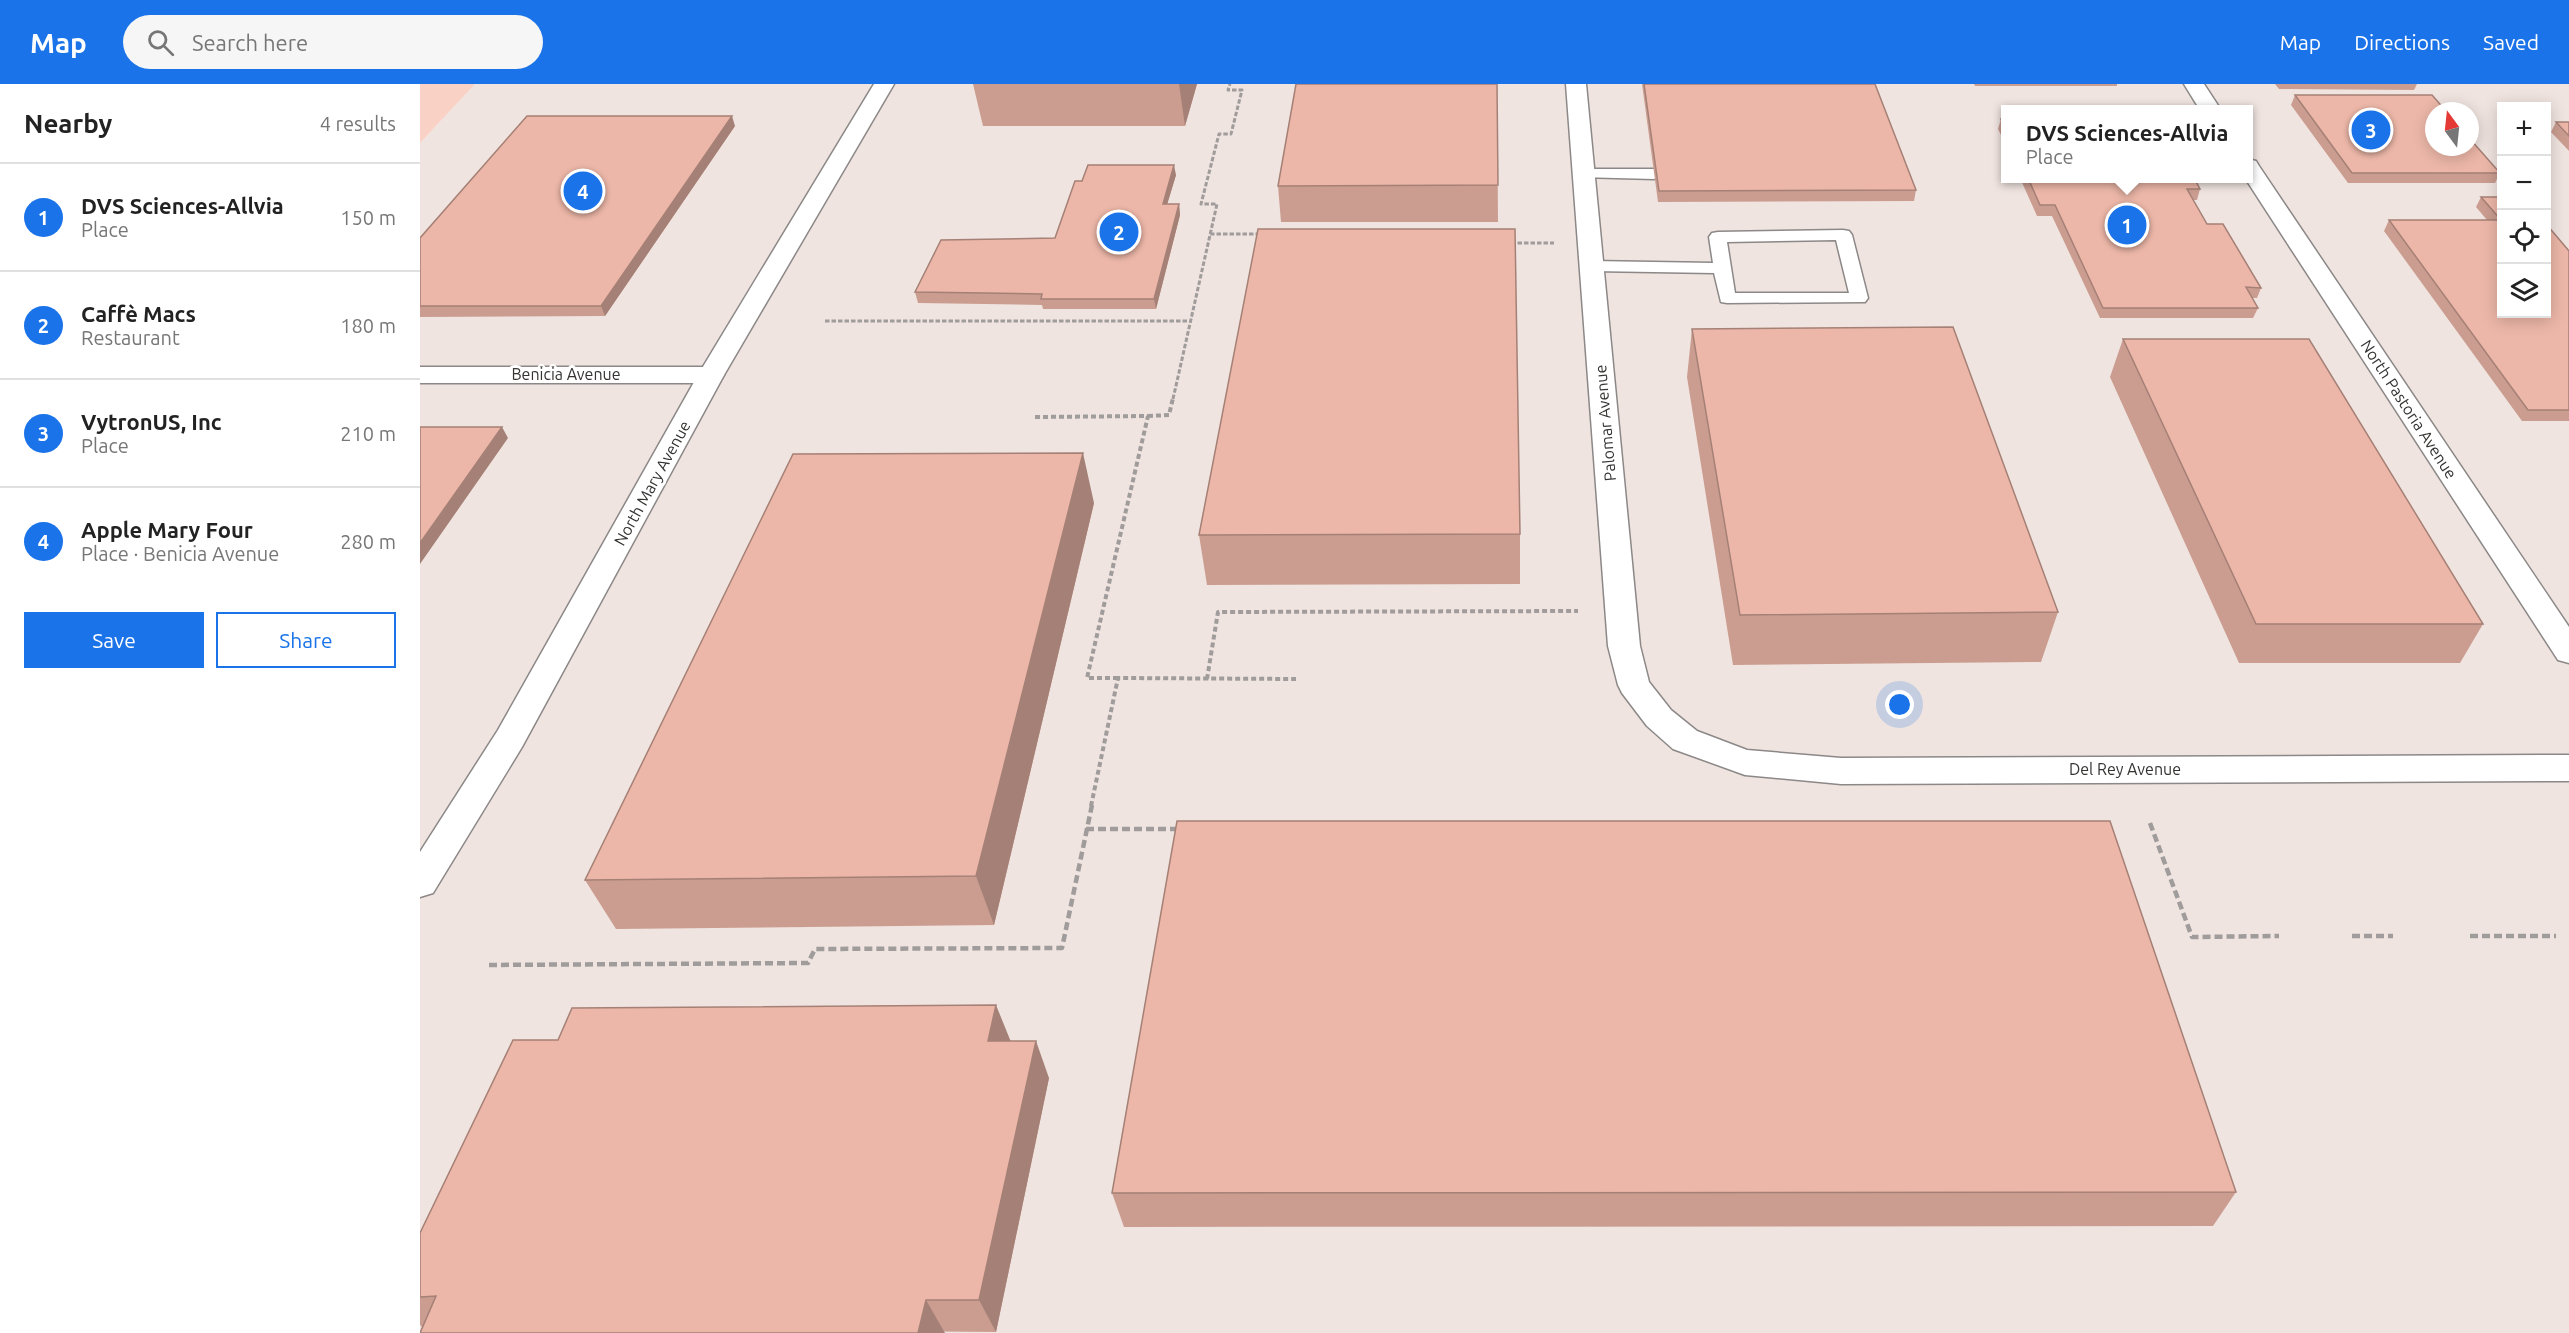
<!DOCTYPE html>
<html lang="en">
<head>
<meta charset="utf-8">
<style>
	body { margin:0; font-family:Ubuntu,sans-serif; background:#f6f6f6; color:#222 }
	.controls { position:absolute; right:18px; top:18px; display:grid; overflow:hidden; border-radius:0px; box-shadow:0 3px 15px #0003 }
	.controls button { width:54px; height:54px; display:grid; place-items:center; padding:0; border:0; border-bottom:2px solid #e0e0e0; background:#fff; color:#222; font:30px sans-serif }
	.compass { position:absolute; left:2005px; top:18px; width:54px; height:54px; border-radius:50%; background:#fff; box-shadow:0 3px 15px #0003; rotate:345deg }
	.you { position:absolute; left:1480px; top:621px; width:21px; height:21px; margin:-15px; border:4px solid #fff; border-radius:50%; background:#1a73e8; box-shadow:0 0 0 9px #1a73e833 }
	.badge { display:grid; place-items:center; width:39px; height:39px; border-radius:50%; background:#1a73e8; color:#fff; font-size:20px; font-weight:700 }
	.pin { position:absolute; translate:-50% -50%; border:3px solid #fff; box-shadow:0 2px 6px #0006 }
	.popup { position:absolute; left:1581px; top:21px; width:252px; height:78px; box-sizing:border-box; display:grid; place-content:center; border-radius:0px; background:#fff; filter:drop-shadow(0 2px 4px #0005); font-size:20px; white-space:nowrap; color:#767676 }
	.popup b { font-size:22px; color:#222 }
	.popup::after { content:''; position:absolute; left:50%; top:100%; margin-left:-12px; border:12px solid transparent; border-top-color:#fff }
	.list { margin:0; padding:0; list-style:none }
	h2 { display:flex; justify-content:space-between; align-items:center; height:78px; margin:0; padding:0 24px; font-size:26px }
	h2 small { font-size:20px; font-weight:400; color:#767676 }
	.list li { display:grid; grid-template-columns:39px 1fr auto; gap:18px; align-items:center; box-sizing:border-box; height:108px; padding:0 24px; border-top:2px solid #e0e0e0 }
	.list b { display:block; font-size:22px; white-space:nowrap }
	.list p { margin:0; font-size:20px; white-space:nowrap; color:#767676 }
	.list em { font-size:20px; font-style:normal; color:#767676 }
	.actions { display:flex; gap:12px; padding:18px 24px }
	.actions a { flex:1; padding:14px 0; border:2px solid #1a73e8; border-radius:0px; text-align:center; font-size:21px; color:#1a73e8 }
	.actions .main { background:#1a73e8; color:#fff }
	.icon { flex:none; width:33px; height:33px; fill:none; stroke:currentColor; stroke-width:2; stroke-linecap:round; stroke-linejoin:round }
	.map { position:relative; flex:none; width:2149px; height:1249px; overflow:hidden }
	header { display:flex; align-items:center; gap:36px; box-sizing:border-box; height:84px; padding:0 30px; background:#1a73e8; color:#fff }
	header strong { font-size:28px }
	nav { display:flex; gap:33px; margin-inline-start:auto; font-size:21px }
	.search { width:420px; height:54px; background:#f6f6f6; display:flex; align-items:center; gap:15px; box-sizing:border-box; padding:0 21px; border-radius:33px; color:#767676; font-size:22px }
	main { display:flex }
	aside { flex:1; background:#fff }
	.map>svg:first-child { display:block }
	.built { fill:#f0e4e0; fill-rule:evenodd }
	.green { fill:#fad1c5 }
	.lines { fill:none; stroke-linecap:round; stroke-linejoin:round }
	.lane-casing { stroke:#8b8887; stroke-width:3 }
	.street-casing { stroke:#8b8887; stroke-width:3 }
	.secondary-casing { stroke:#8b8887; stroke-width:3 }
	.path-far2 { stroke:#9f9c9b; stroke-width:3; stroke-dasharray:4.5 2; stroke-linecap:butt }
	.path-far1 { stroke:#9f9c9b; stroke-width:4; stroke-dasharray:5 3; stroke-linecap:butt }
	.path { stroke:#9f9c9b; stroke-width:4.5; stroke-dasharray:8 4; stroke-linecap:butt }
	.lane { fill:#fff; fill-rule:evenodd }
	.street { fill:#fff; fill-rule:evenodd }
	.secondary { fill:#fff; fill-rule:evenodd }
	.wall { fill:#cb9d90 }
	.shaded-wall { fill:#a58076 }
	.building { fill:#ecb7a8; stroke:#a58076; stroke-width:1.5 }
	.labels { text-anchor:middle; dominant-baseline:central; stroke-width:6; stroke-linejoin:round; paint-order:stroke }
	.street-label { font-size:16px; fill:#343332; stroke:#fff }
</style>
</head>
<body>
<header>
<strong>Map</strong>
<div class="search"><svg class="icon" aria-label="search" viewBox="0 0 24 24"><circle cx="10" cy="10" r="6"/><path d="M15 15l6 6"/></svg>Search here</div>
<nav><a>Map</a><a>Directions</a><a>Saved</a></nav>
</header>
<main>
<aside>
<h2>Nearby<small>4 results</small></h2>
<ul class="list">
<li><span class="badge">1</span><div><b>DVS Sciences-Allvia</b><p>Place</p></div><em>150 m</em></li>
<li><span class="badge">2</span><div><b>Caffè Macs</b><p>Restaurant</p></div><em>180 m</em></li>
<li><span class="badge">3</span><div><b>VytronUS, Inc</b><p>Place</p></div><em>210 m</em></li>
<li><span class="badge">4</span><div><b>Apple Mary Four</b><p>Place · Benicia Avenue</p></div><em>280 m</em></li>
</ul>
<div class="actions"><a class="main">Save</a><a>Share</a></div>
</aside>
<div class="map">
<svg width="2149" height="1249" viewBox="0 0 2149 1249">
	<rect width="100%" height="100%" fill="#f6f2f1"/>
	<!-- built -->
	<path class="built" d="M55 0H2149V1249H0V59ZM2082 22H2126V230H2082ZM1586 26H1828V94H1586ZM2014 27H2050V63H2014Z"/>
	<!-- green -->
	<path class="green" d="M0 0H55L0 59Z"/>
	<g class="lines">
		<!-- lane casing -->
		<g class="lane-casing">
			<path id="lane" d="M1164 85H1234L1242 90 1234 95 1158 93 1156 90Z
				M1423 146 1429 147 1432 151 1448 214 1445 218 1307 219 1301 218 1294 189 1172 187 1166 186 1163 182 1166 178 1172 177 1293 179 1289 153 1292 149 1298 148ZM1416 156 1429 209H1315L1307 158Z"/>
		</g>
		<!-- street casing -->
		<g class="street-casing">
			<path id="street" d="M1146 0H1166L1220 562 1229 598 1251 626 1277 647 1327 666 1421 674 2149 671V697L1421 700 1325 691 1253 665 1227 642 1202 609 1198 601 1188 562Z
				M1764 0H1784L1801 26H1780Z
				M1828 75 1836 77 1839 82 2149 543V579L2138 576 1825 94H1828Z
				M0 283H291L300 285 304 291 300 297 291 299H0Z"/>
		</g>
		<!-- secondary casing -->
		<g class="secondary-casing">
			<path id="secondary" d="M454 0H474L304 291 102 663 13 809 0 813V768L78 646 278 291Z"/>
		</g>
		<!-- path-far2 -->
		<path class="path-far2" d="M790 150H840
			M1091 159H1134
			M405 237H769
			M753 315 797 120H781L799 50H811L822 6H808L810 0"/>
		<!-- path-far1 -->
		<path class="path-far1" d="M728 332 749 331 753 314
			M615 333 728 332 667 594H698
			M787 595 798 528 1158 527
			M671 722 698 594 876 595"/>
		<!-- path -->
		<path class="path" d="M1730 739 1772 853 1859 852
			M666 745H758
			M1932 852H1973
			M2050 852H2136
			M69 881 388 879 395 865 642 864 672 721"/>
		<!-- lane -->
		<use href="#lane" class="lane"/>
		<!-- street -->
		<use href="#street" class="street"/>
		<!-- secondary -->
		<use href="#secondary" class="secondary"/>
	</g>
	<!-- wall -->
	<path class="wall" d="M553 0H777L765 42H563Z
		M1077 0 1078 138H861L858 102Z
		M1222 0H1455L1496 106 1494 117 1238 118Z
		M1554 0H1697V2H1555Z
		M1855 0H1997L1994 6 1859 5Z
		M1875 11 2080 89 2075 99H1928L1871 21Z
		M1581 35H1586V61L1578 45Z
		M2136 38H2149V67L2131 48Z
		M315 42 185 232 0 233V154Z
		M756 91 747 120H759L760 131 736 225H623L622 221 498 219 495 208 635 154 662 97Z
		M1600 94H1774L1780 105 1777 116H1773L1787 140 1841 204 1837 214H1832L1838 224 1833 234H1680L1632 132H1617Z
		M2061 113 2149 167V337H2102L1964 147 1969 136H2067L2056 123Z
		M1272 245 1638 528 1621 578 1313 581 1267 293Z
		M1703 255 2063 540 2040 579H1819L1690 293Z
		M674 419 574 841 196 845 165 796Z
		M1100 450V500L787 501 779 451Z
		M590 957 629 994 576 1248 2 1243 0 1241V1149Z
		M1816 1108 1793 1142 704 1143 692 1109Z"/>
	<!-- shaded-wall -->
	<path class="shaded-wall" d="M759 0H777L765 42Z
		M312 32 315 42 185 232 181 222Z
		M754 81 756 91 744 131 743 120Z
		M759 120 760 131 736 225 734 215Z
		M82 343 88 354 0 480V459Z
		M663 369 674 419 574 841 556 792Z
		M576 921 591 958 568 957Z
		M616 957 629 994 576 1248 559 1216Z
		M506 1216 525 1249H498Z"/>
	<!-- building -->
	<path class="building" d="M876 0H1077L1078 101 858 102Z
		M1224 0H1455L1496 106 1239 107Z
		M1875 11H2012L2026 27H2014V63H2050V55L2080 89H1932Z
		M107 32H312L181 222H0V154Z
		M1581 35H1586V46Z
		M2136 38H2149V52Z
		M668 81H754L743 120H759L734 215H621L622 210 495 208 521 156 635 154 655 97H662Z
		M1608 94H1774L1780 105H1767L1787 140H1803L1841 204 1826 203 1838 224H1683L1635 121H1620Z
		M2061 113H2082V230H2127V141L2149 167V326H2108L1969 136H2081Z
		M838 145H1095L1100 450 779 451Z
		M1533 243 1638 528 1320 531 1272 245Z
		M1703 255H1889L2063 540H1836Z
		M0 343H82L0 459Z
		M663 369 556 792 165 796 373 370Z
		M757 737H1690L1816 1108 692 1109Z
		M576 921 568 957H616L559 1216H506L498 1249H0L16 1212 0 1213V1149L93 956H138L152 924Z"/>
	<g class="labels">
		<!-- street labels -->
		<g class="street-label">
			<text x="146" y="290">Benicia Avenue</text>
			<text transform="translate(1989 325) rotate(57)">North Pastoria Avenue</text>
			<text transform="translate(1185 339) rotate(-95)">Palomar Avenue</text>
			<text transform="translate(232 399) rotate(-61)">North Mary Avenue</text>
			<text x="1705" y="685">Del Rey Avenue</text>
		</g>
	</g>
</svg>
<div class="controls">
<button>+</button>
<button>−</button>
<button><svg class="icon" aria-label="locate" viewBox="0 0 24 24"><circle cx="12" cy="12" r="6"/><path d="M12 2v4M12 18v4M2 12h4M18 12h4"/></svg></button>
<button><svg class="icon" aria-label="layers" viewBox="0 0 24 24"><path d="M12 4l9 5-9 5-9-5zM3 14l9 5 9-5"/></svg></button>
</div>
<svg class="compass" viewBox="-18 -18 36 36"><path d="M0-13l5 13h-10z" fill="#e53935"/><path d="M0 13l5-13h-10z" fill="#767676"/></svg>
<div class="you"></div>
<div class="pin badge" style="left:1707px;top:141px">1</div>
<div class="popup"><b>DVS Sciences-Allvia</b>Place</div>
<div class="pin badge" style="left:699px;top:148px">2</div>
<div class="pin badge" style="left:1951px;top:46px">3</div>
<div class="pin badge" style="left:163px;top:107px">4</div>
</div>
</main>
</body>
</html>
